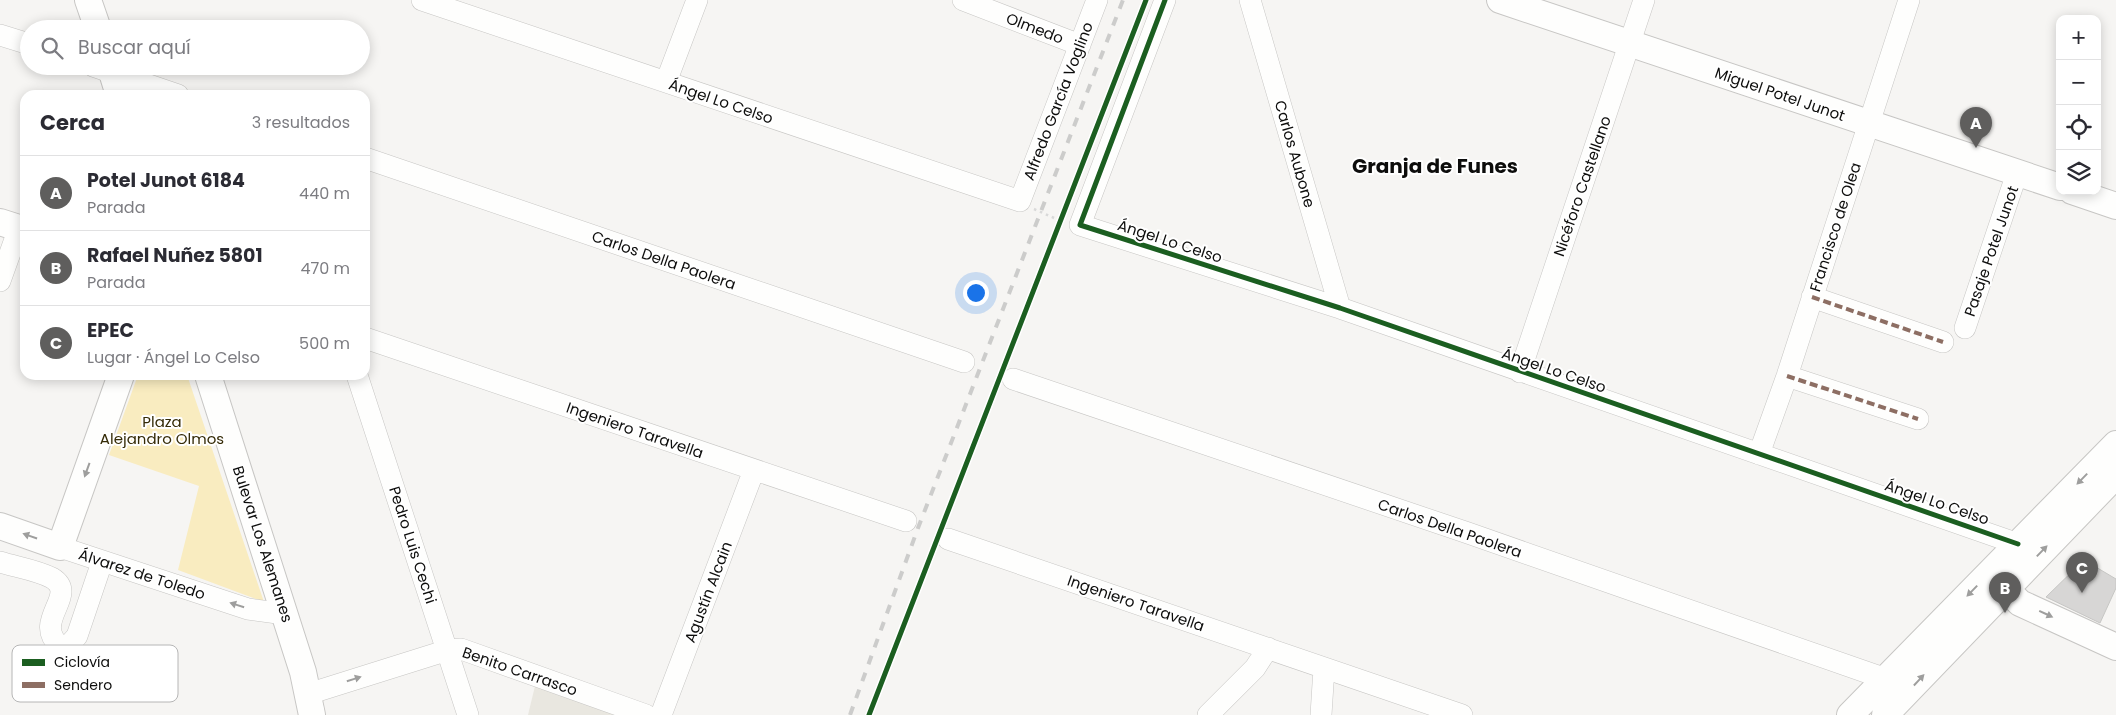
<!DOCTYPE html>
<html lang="es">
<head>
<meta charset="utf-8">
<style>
	body { margin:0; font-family:Poppins,sans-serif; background:#f2f2f3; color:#2b2b33 }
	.controls { position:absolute; right:15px; top:15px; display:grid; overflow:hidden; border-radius:10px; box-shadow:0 2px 12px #0003 }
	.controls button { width:45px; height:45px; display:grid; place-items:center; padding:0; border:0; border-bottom:1px solid #e1e1e2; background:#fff; color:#2b2b33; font:25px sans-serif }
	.you { position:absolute; left:975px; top:292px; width:18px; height:18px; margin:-12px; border:4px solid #fff; border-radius:50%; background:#1a73e8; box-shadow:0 0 0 8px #1a73e833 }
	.badge { display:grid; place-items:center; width:32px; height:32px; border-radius:50%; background:#5f5e5d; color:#fff; font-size:16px; font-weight:700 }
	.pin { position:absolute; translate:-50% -41px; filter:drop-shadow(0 1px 2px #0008) }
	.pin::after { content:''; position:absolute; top:26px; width:18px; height:15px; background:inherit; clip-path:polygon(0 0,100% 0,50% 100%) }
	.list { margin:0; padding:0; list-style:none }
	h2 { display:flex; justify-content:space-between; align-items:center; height:65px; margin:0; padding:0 20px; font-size:21px }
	h2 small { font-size:16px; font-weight:400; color:#7c7c81 }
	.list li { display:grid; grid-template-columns:32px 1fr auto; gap:15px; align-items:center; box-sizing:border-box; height:75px; padding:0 20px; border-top:1px solid #e1e1e2 }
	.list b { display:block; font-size:19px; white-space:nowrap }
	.list p { margin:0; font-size:16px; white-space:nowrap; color:#7c7c81 }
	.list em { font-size:16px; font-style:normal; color:#7c7c81 }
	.icon { flex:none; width:28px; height:28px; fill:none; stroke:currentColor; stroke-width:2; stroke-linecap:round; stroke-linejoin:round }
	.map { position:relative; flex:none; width:2116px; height:715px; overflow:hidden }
	.search { position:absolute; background:#fff; box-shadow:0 2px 12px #0003; left:20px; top:20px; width:350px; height:55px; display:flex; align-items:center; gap:12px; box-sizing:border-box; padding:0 18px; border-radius:28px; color:#7c7c81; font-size:19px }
	.panel { position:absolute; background:#fff; box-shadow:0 2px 12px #0003; left:20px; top:90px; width:350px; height:290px; border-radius:15px }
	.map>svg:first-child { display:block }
	.built { fill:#e9e7e0 }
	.green { fill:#f9ecc0 }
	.building { fill:#d7d6d5; stroke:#c6c6c4 }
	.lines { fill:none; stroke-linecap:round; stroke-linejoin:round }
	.minor-casing { stroke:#c7c6c4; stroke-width:22 }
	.major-casing { stroke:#c7c6c4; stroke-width:28 }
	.path { stroke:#d9d9d9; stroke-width:2.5; stroke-dasharray:2.5 4; stroke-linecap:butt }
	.minor { stroke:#fefefd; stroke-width:21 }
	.major { stroke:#fefefd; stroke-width:26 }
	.rail { stroke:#cccccb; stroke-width:4; stroke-dasharray:9 9; stroke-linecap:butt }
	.quiet { stroke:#8d6e63; stroke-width:4; stroke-dasharray:8 4; stroke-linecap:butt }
	.cycleway-casing { stroke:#fff; stroke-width:8 }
	.cycleway { stroke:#1b5e20; stroke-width:5 }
	.oneway { fill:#9e9e9d }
	.labels { text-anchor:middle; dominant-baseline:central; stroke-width:4; stroke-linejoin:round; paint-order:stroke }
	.street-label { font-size:15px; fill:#0d0d0c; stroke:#fff }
	.park-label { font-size:15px; fill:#352b07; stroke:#fff }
	.district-label { font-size:20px; font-weight:bold; fill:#0d0d0c; stroke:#fff }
	.key { fill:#fff; stroke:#b6b6b6; stroke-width:1 }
	.key-label { font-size:14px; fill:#0d0d0c }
</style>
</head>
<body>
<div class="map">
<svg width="2116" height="715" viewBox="0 0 2116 715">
	<rect width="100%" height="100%" fill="#f6f5f3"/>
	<!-- built -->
	<path class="built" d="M535 686 618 715H528Z"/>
	<!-- green -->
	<path class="green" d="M138 375H187L264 602 178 570 199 486 109 455Z"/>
	<!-- building -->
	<path class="building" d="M2084 560 2116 579V588L2100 623 2046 597Z"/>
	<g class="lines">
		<!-- minor casing -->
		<g class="minor-casing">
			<path id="minor" d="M422 0 1020 201 1097 0
				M963 0 1080 45
				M1165 0 1080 225 1340 308 2018 544
				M1250 0 1340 308
				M0 35 29 44
				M93 66 178 95
				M666 82 697 0
				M365 158 964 362
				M0 281 19 228
				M1812 297 1943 342
				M1965 328 2017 173
				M365 338 906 521
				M1520 372 1644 0
				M357 375 468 715
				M1787 376 1918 419
				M1013 379 1468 533 1886 679
				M1759 454 1787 376 1909 0
				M948 539 1462 715
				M60 547 248 609 285 614
				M0 562C16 567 37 570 52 578 80 595 31 621 60 646H68L77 636 102 562
				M313 709 308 694 448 650 461 649 646 715
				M661 715 754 470
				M1208 715 1255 668 1268 648
				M1321 715 1324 668"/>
		</g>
		<!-- major casing -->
		<g class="major-casing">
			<path id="major" d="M88 0 98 29
				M1500 0 2060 187
				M110 66 119 95
				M2072 191 2116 206
				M0 222 25 230
				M208 375 303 672 312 715
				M0 526 60 547 121 375
				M2008 586 2013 596 2020 603 2116 647
				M1850 715 2116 444
				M1885 715 2116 475"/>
		</g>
		<!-- path -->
		<path class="path" d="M1034 209 1063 222"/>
		<!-- minor -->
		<use href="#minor" class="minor"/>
		<!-- major -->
		<use href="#major" class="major"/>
		<!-- rail -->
		<path class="rail" d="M850 715 918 528 1123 0"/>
		<!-- quiet -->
		<path class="quiet" d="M1812 297 1943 342
			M1787 376 1918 419"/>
		<!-- cycleway casing -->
		<g class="cycleway-casing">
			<path id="cycleway" d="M1165 0 1080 225 1340 308 2018 544
				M869 715 1146 0"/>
		</g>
		<!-- cycleway -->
		<use href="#cycleway" class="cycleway"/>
	</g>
	<!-- one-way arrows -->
	<defs><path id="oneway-solid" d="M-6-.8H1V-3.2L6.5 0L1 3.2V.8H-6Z" transform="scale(1.25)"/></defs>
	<g class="oneway">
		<use href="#oneway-solid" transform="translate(87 470) rotate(110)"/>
		<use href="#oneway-solid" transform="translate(2082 479) rotate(134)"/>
		<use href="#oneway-solid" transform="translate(30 536) rotate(-161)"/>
		<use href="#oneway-solid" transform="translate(2042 551) rotate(-46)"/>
		<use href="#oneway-solid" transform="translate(1972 591) rotate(134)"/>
		<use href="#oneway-solid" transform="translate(237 605) rotate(-162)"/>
		<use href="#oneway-solid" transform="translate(2046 614) rotate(25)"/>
		<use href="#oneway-solid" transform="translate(354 679) rotate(-17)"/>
		<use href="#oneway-solid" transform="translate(1919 680) rotate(-47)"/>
	</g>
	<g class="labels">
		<!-- street labels -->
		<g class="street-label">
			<text transform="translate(1035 28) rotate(21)">Olmedo</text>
			<text transform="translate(1780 94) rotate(19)">Miguel Potel Junot</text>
			<text transform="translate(721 101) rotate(19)">Ángel Lo Celso</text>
			<text transform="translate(1058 101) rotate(-69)">Alfredo García Voglino</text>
			<text transform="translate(1295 154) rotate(74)">Carlos Aubone</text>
			<text transform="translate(1582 186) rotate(-71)">Nicéforo Castellano</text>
			<text transform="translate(1835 227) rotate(-72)">Francisco de Olea</text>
			<text transform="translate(1170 241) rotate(18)">Ángel Lo Celso</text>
			<text transform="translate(1991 251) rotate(-71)">Pasaje Potel Junot</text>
			<text transform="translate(664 260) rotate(19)">Carlos Della Paolera</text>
			<text transform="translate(1554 370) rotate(19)">Ángel Lo Celso</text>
			<text transform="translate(635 430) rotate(19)">Ingeniero Taravella</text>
			<text transform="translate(1937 502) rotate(19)">Ángel Lo Celso</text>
			<text transform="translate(1450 528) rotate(19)">Carlos Della Paolera</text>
			<text transform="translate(263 544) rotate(72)">Bulevar Los Alemanes</text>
			<text transform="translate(413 545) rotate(72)">Pedro Luis Cechi</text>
			<text transform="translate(142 574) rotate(18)">Álvarez de Toledo</text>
			<text transform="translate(708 592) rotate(-69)">Agustín Alcain</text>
			<text transform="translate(1136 603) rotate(19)">Ingeniero Taravella</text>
			<text transform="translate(520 671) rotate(19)">Benito Carrasco</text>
		</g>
		<!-- park labels -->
		<g class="park-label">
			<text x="162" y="421">Plaza<tspan x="162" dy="17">Alejandro Olmos</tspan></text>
		</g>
		<!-- district labels -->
		<g class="district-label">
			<text x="1435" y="166">Granja de Funes</text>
		</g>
	</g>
	<!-- legend -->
	<rect x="12" y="645" width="166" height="57" rx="8" class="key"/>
	<rect x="22" y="659" width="23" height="7" fill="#1b5e20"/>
	<rect x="22" y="682" width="23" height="6" fill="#8d6e63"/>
	<g class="key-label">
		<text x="54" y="667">Ciclovía</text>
		<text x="54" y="690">Sendero</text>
	</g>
</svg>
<div class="controls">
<button>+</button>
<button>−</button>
<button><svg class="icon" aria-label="locate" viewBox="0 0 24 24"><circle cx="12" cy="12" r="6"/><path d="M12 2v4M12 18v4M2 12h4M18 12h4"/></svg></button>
<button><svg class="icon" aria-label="layers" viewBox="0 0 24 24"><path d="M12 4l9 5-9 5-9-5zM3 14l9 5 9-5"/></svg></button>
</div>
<div class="you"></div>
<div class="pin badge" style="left:1976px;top:148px">A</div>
<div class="pin badge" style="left:2005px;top:613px">B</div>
<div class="pin badge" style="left:2082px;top:593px">C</div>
<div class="search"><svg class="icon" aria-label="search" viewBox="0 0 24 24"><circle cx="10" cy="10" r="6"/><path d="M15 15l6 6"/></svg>Buscar aquí</div>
<section class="panel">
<h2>Cerca<small>3 resultados</small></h2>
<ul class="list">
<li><span class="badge">A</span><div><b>Potel Junot 6184</b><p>Parada</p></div><em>440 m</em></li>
<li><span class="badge">B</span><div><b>Rafael Nuñez 5801</b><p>Parada</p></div><em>470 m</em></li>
<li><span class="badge">C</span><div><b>EPEC</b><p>Lugar · Ángel Lo Celso</p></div><em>500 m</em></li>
</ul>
</section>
</div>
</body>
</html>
